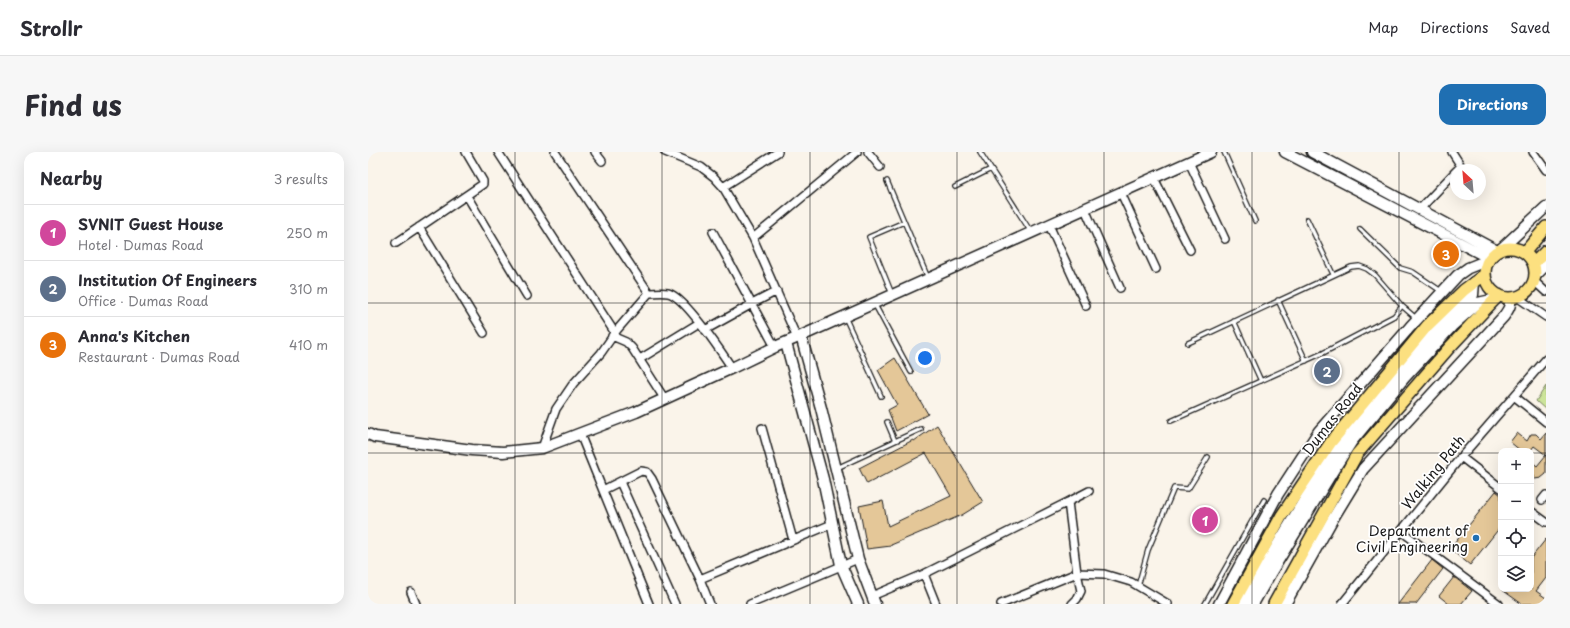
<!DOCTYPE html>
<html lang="en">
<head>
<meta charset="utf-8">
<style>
	body { margin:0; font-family:"Playpen Sans",sans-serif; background:#f7f7f7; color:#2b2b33 }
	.controls { position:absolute; right:12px; bottom:12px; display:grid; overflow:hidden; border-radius:8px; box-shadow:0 4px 16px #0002 }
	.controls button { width:36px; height:36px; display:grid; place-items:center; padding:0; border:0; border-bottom:1px solid #e1e1e2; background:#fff; color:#2b2b33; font:20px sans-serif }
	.compass { position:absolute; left:1082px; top:12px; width:36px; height:36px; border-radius:50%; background:#fff; box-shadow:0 4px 16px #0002; rotate:334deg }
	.you { position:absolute; left:557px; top:206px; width:14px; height:14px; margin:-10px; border:3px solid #fff; border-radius:50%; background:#1a73e8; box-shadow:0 0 0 6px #1a73e833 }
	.badge { display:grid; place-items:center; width:26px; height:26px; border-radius:50%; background:#1f6fb2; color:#fff; font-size:13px; font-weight:700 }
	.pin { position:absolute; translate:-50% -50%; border:2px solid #fff; box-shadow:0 1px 4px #0006 }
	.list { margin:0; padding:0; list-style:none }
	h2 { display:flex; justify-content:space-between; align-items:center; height:52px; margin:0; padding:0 16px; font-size:17px }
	h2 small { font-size:13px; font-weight:400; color:#7c7c81 }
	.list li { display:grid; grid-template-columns:26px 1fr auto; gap:12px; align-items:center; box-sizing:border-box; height:56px; padding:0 16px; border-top:1px solid #e1e1e2 }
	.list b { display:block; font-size:15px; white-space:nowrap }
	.list p { margin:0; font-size:13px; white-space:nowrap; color:#7c7c81 }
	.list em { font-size:13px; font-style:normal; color:#7c7c81 }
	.icon { flex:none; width:22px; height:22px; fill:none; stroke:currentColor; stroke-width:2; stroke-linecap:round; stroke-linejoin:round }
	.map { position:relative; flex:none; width:1178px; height:452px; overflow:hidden; border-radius:12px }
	header { display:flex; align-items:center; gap:24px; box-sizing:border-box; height:56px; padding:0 20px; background:#fff; border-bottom:1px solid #e1e1e2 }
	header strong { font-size:19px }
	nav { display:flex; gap:22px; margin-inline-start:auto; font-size:14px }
	.intro { display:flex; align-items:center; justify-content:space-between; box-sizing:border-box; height:96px; padding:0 24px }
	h1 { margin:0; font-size:28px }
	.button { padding:10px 18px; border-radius:12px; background:#1f6fb2; color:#fff; font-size:14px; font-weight:700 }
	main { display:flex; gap:24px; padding:0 24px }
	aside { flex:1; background:#fff; border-radius:12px; box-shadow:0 4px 16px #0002 }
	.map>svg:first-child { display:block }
	.garden { fill:#cce49a; stroke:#74805b }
	.building { fill:#e4c798; stroke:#1c1c1c }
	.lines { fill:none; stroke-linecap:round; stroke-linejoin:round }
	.lane-casing { stroke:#1c1c1c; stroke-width:6 }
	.street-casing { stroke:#1c1c1c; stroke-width:10 }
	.secondary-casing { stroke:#1c1c1c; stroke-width:13 }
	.primary-casing { stroke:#1c1c1c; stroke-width:14 }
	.lane { stroke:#fff; stroke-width:3.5 }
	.street { stroke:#fff; stroke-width:7 }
	.secondary { stroke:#fff; stroke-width:10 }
	.primary { stroke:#fce080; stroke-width:11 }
	.grid { fill:none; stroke:#1c1c1c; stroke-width:1; stroke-opacity:0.55 }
	.poi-dot { fill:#1f6fb2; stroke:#fff; stroke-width:1.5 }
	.labels { text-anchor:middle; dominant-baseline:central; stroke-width:3.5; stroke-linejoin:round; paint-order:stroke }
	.street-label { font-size:14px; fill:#1c1c1c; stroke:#fff }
	.poi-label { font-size:14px; fill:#1c1c1c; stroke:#fff; text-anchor:end }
</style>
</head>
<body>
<header>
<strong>Strollr</strong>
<nav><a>Map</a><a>Directions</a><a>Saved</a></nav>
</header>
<div class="intro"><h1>Find us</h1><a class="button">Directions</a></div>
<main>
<aside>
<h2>Nearby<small>3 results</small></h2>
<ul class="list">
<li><span class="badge" style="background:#d1479c">1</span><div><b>SVNIT Guest House</b><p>Hotel · Dumas Road</p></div><em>250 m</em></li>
<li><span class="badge" style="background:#5c6f8a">2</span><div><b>Institution Of Engineers</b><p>Office · Dumas Road</p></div><em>310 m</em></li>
<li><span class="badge" style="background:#e8710a">3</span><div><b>Anna's Kitchen</b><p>Restaurant · Dumas Road</p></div><em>410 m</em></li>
</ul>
</aside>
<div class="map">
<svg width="1178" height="452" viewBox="0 0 1178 452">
	<rect width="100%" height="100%" fill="#faf4ea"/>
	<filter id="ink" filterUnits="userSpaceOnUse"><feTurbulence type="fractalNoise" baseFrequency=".025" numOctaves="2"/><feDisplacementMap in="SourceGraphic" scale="8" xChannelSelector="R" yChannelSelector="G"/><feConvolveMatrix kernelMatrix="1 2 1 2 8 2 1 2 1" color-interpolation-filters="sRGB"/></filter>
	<g filter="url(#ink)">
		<!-- garden -->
		<path class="garden" d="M1178 234V258L1168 249Z"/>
		<!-- building -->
		<path class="building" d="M527 206 560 262 528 279 520 258 529 253 510 218Z
			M569 273 615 350 594 363 523 393V394L499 397 491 354 515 349 520 374 583 344 558 301 499 332 491 316 545 288 546 289Z
			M1149 281 1159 289 1163 282H1168L1173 287 1178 281V322L1173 326 1167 327 1163 320V309L1169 314 1178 303 1166 294 1162 299H1153L1142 290Z
			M1128 339 1133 343V374L1102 413 1082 397Z
			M1178 387V426L1168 439 1178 446V452H1154L1133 437H1163V406Z
			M1064 408 1075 417 1048 452H1030Z
			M1086 425 1104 439 1093 452H1081L1071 444Z"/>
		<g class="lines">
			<!-- lane casing -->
			<g class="lane-casing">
				<path id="lane" d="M612 0 663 80
					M856 0 887 69
					M519 29 560 126
					M587 35 623 17
					M939 67 965 122
					M992 77 1032 116 1045 120 1073 139
					M524 142 501 85 536 70
					M910 148 938 209
					M507 153 543 220
					M477 165 513 244
					M866 169 893 229
					M820 191 983 115 991 114 999 117 1007 123 1034 154 1049 167
					M803 269 955 201 1026 164 1034 154
					M527 289 553 277
					M469 316 527 289 519 270
					M770 434 780 398 806 336 820 337 840 305
					M837 452 896 348"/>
			</g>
			<!-- street casing -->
			<g class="street-casing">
				<path id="street" d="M130 0 247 181
					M187 0 281 141
					M227 0 234 9
					M297 0 333 15 346 25 355 35 385 86 429 186
					M500 0 512 15
					M1084 0 1093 14 1089 18
					M1165 0 1178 18
					M821 10 857 87
					M786 26 822 98
					M355 35 410 0
					M753 41 788 117
					M99 44 159 144
					M717 57 752 136
					M1052 57 1088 19
					M681 73 718 154
					M51 75 116 181
					M345 80 407 195
					M385 86 489 0
					M28 91 115 32V29L98 0
					M1166 129 1178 140
					M1149 145 1178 165
					M337 178 384 152 409 139
					M244 184 258 190 264 196 296 246
					M272 207 331 171
					M1146 244 1178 270
					M394 276 425 388
					M212 282 281 452
					M174 296 188 257 205 232 233 201 249 178 281 141C287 141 294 140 300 141 316 144 354 201 364 216
					M1093 305 1133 336
					M252 330 307 452
					M235 338 273 319 279 320 284 327 332 427 342 452
					M1174 348 1178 343
					M700 350 721 339
					M1163 359 1178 370
					M1033 379 1131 452
					M556 422 568 452
					M332 427 464 372
					M43 440 48 452
					M504 444 556 422 700 350 709 421 713 439 709 447 704 452
					M382 452 490 407
					M633 452 709 421 736 422 763 430 800 452
					M974 452 1093 305 1178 207"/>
			</g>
			<!-- secondary casing -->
			<g class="secondary-casing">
				<path id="secondary" d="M917 0 1121 106
					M944 0 1129 99
					M1133 97 1178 55
					M1168 123 1178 113
					M433 184 453 256 490 407 507 452
					M418 191 455 327 473 413 490 452
					M0 282 7 285 104 298 135 300 174 296 268 260 364 216 407 195 433 184 843 0
					M851 452 910 342 951 279 1042 175 1090 123 1100 116 1120 108
					M874 452 956 315 982 279 1031 219 1078 167 1105 143 1106 130
					M885 452 902 422 968 314 984 289 1037 225 1084 174 1110 151 1128 147
					M917 452 964 368 995 317 1136 164C1140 158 1144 153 1141 146"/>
			</g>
			<!-- primary casing -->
			<g class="primary-casing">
				<path id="primary" d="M1117 121a25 25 0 1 1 50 0a25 25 0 1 1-50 0Z
					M1157 100 1178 75
					M1166 111 1178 99
					M865 452 914 363 963 290 1059 174 1096 138 1116 123
					M906 452 989 302 1081 196 1131 143"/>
			</g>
			<!-- lane -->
			<use href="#lane" class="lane"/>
			<!-- street -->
			<use href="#street" class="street"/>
			<!-- secondary -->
			<use href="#secondary" class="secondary"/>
			<!-- primary -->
			<use href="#primary" class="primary"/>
		</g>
	</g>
	<!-- grid -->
	<path class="grid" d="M147 0V452M294 0V452M442 0V452M589 0V452M736 0V452M884 0V452M1031 0V452M0 151H1178M0 301H1133M1163 301H1178"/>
	<!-- markers -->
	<circle class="poi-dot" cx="1108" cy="386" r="4"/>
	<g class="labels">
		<!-- street labels -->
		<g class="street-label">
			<text transform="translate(964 267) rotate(-52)">Dumas Road</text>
			<text transform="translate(1065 320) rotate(-51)">Walking Path</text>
		</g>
		<!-- poi labels -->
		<g class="poi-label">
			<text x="1100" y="378">Department of<tspan x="1100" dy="16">Civil Engineering</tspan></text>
		</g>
	</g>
</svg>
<div class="controls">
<button>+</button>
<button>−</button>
<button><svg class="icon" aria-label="locate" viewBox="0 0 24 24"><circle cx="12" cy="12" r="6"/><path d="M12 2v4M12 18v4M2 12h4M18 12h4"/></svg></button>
<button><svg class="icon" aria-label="layers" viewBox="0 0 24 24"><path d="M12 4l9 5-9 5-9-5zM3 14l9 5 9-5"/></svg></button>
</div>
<svg class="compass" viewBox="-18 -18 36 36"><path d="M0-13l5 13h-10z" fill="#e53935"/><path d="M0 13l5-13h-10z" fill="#7c7c81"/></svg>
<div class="you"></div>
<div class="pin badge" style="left:837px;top:368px;background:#d1479c">1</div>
<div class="pin badge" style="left:959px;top:219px;background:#5c6f8a">2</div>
<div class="pin badge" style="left:1078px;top:102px;background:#e8710a">3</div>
</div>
</main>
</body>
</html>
